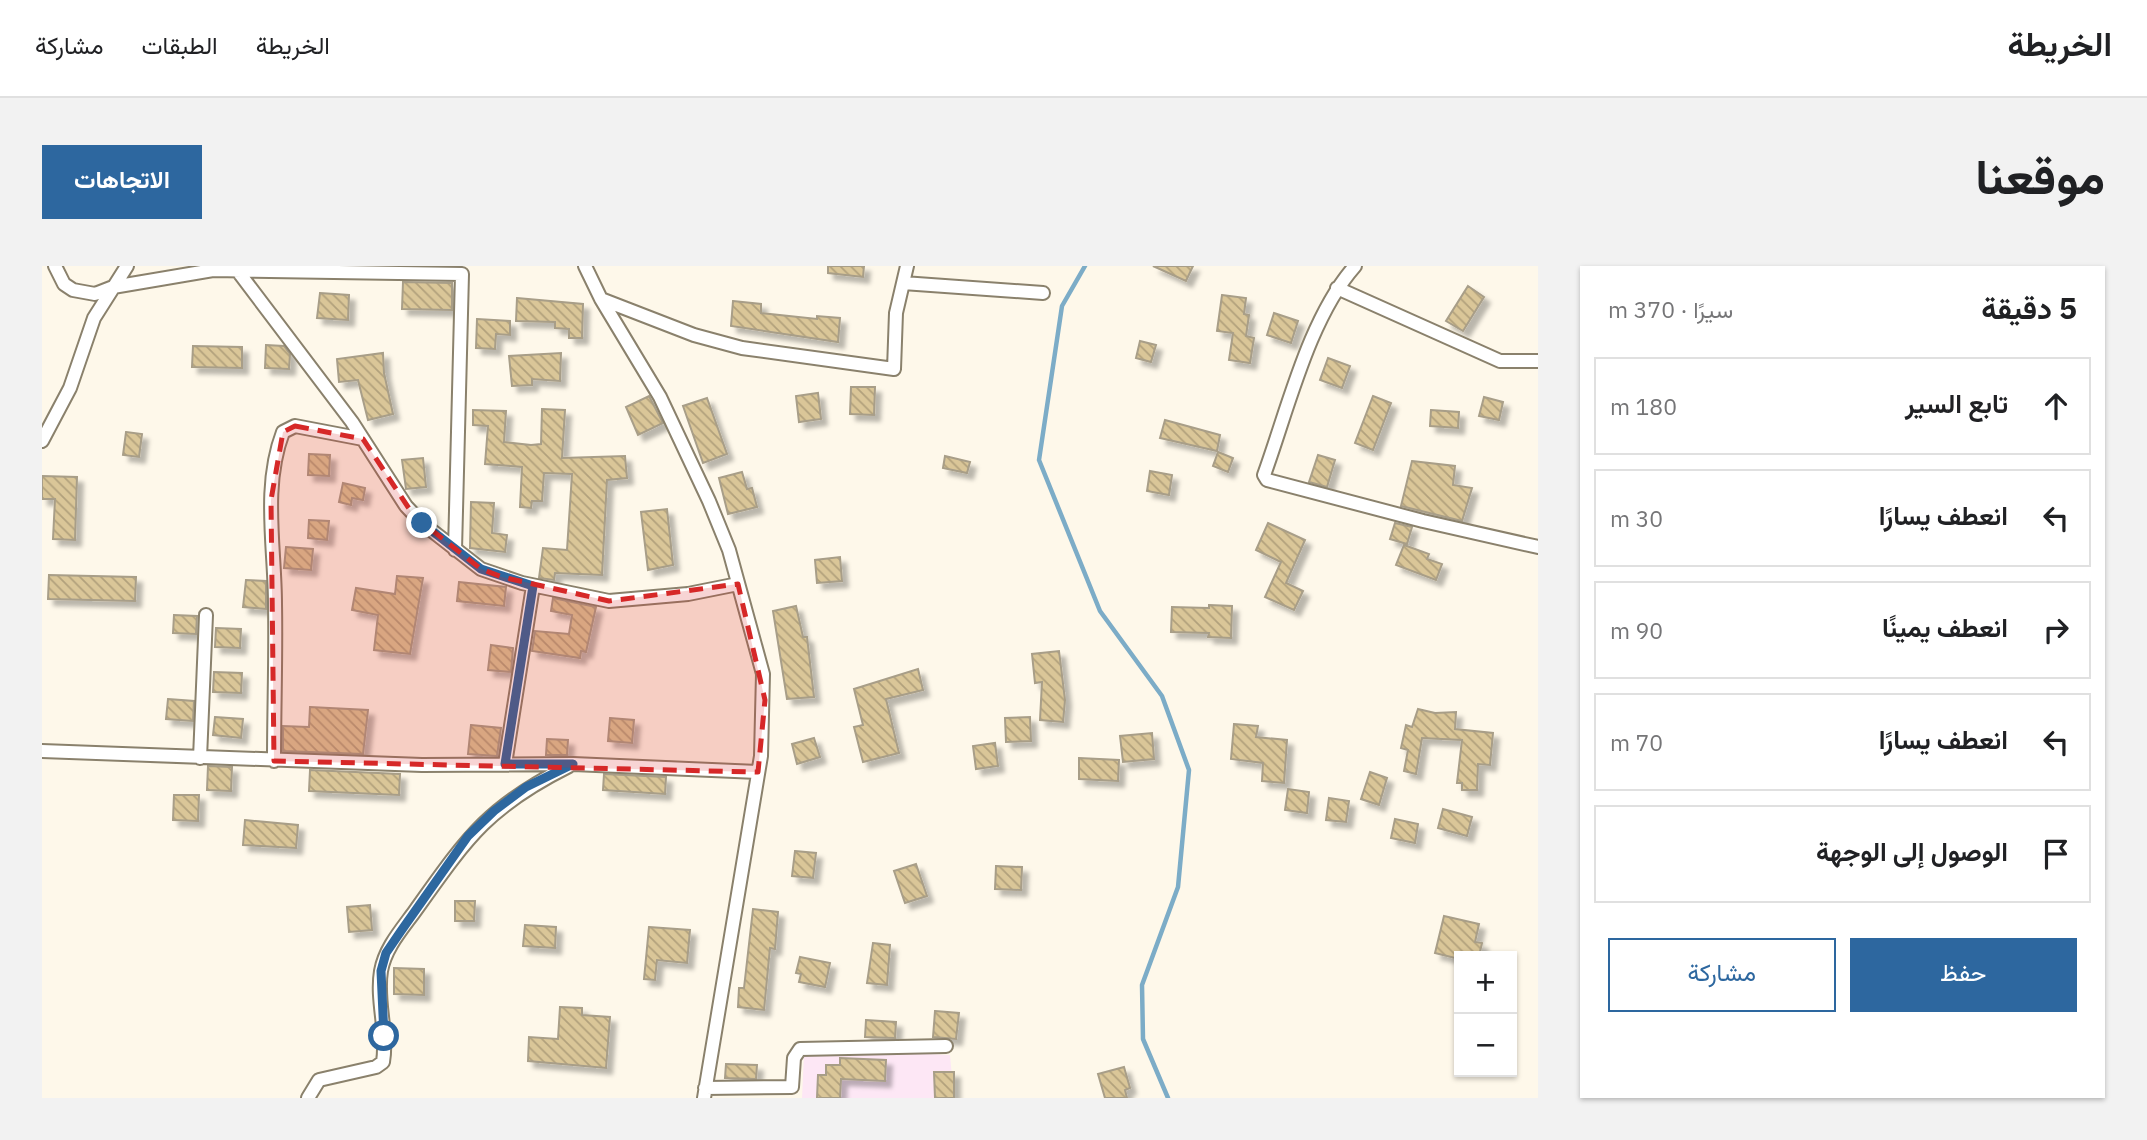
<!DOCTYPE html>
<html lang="ar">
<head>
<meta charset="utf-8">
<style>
	body { margin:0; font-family:"IBM Plex Sans",Vazirmatn,sans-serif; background:#f2f2f2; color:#202124; direction:rtl }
	.controls { position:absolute; right:21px; bottom:21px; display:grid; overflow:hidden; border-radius:0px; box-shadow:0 2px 5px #0004 }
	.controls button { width:63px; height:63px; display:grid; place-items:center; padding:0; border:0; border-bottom:2px solid #e0e0e0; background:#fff; color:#202124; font:35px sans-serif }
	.stop { position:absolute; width:21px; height:21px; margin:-16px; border:5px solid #2d679f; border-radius:50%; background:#fff }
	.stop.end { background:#2d679f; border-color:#fff; box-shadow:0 2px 7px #0008 }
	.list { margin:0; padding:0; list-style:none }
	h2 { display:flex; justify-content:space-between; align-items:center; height:91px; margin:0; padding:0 28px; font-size:30px }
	h2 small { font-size:23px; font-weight:400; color:#757577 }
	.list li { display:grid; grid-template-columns:46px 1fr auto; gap:21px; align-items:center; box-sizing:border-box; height:98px; margin:0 14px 14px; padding:0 14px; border:2px solid #e0e0e0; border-radius:0px }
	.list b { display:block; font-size:26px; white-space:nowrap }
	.list em { font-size:23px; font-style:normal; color:#757577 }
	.actions { display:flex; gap:14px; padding:21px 28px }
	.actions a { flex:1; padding:16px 0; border:2px solid #2d679f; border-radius:0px; text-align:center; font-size:24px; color:#2d679f }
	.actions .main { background:#2d679f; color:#fff }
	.icon { flex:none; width:38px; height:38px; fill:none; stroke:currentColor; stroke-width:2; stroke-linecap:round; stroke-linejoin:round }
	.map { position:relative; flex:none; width:1496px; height:832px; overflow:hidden; direction:ltr; border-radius:0px }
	header { display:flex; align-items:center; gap:42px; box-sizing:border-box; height:98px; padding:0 35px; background:#fff; border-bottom:2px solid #e0e0e0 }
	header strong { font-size:33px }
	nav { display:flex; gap:38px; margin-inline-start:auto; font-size:24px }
	.intro { display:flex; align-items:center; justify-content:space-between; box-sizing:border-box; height:168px; padding:0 42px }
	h1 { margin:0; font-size:49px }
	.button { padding:18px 32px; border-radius:0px; background:#2d679f; color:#fff; font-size:24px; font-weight:700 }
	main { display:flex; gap:42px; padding:0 42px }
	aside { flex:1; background:#fff; border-radius:0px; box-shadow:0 2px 5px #0004 }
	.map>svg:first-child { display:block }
	.education { fill:#fde7f5 }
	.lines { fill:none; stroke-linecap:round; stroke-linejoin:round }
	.stream { stroke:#7cacc7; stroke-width:4.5 }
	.building { fill:url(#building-back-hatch); stroke:#a89e88; stroke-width:2; filter:url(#shadow) }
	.street-casing { stroke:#8a816c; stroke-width:16 }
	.street { stroke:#fff; stroke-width:12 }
	.route { stroke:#2d679f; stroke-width:9 }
	.marked { fill:#d62828; fill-opacity:0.2; stroke:#d62828; stroke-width:5; stroke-dasharray:14 9; stroke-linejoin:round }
</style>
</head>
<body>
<header>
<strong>الخريطة</strong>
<nav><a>الخريطة</a><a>الطبقات</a><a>مشاركة</a></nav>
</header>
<div class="intro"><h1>موقعنا</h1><a class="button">الاتجاهات</a></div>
<main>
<aside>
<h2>5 دقيقة<small>سيرًا · 370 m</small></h2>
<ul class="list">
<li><svg class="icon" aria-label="ahead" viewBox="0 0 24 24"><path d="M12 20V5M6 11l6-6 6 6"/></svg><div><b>تابع السير</b></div><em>180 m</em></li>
<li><svg class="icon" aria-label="left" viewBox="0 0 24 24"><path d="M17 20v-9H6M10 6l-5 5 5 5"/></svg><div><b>انعطف يسارًا</b></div><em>30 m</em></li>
<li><svg class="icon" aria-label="right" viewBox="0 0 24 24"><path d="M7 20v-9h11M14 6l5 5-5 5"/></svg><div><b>انعطف يمينًا</b></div><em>90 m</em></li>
<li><svg class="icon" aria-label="left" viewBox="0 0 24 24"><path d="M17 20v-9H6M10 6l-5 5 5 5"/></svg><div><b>انعطف يسارًا</b></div><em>70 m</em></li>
<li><svg class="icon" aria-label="arrive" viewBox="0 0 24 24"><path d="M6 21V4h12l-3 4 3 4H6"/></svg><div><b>الوصول إلى الوجهة</b></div></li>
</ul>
<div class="actions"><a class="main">حفظ</a><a>مشاركة</a></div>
</aside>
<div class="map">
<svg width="1496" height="832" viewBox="0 0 1496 832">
	<defs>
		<pattern id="building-back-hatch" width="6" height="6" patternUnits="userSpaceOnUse" patternTransform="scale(1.75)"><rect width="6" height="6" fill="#dac698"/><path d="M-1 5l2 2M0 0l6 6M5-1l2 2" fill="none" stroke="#b2a17c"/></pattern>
		<filter id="shadow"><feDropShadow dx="6" dy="6" stdDeviation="2" flood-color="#0004"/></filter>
	</defs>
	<rect width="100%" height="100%" fill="#fef8ea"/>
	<!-- education -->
	<path class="education" d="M865 787 908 789 912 832H760L762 788Z"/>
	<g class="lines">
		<!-- stream -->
		<path class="stream" d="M1043 0 1020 40 997 194 1058 345 1120 430 1147 504 1136 621 1100 719 1101 773 1126 832"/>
	</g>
	<!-- building -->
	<path class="building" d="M786 0H822L821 11 786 7Z
		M1111 0H1151L1144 15Z
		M361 16 410 17V44L360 43Z
		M1426 20 1442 31 1421 65 1404 55Z
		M278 27 307 29 306 54 275 52Z
		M1180 29 1204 32 1202 48 1207 49 1204 70 1212 72 1208 97 1187 94 1191 67 1175 65Z
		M475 32 541 38 540 72H527V63L513 62V56L474 55Z
		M691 35 719 38V47L775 53V50L798 52 796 76 689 60Z
		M1232 47 1256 55 1249 77 1225 69Z
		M435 53 468 55V69L454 68 453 83 434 82Z
		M1098 75 1114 79 1109 96 1094 92Z
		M224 79 242 80 248 88 247 103 223 102Z
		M151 80 200 81V102L150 101Z
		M341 87 342 107 351 148 326 154 316 114 297 116 295 93Z
		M519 87 518 115 490 113V119L470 120 467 90Z
		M1286 92 1308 100 1300 122 1278 114Z
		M809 121H833L832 149 808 148Z
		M776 127 779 153 757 156 754 130Z
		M607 130 621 157 596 169 584 141Z
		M1331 130 1349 137 1331 184 1313 177Z
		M1442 131 1461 136 1457 154 1437 150Z
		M665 132 685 188 661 197 641 140Z
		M500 143 523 144 520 192 583 190 585 212 565 214 560 309 513 307 512 314 497 312 501 282 525 284 530 208 502 207 500 235H490L489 242 478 241 480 201 443 198 446 160 431 159V144L464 145 462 176 489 179 499 178Z
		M1389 144 1417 146 1416 162 1388 160Z
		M1123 154 1178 169 1175 185 1118 172Z
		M84 166 100 168 97 191 81 189Z
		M1176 186 1191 192 1186 206 1171 200Z
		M267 188 288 189 287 210 266 209Z
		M1276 189 1293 194 1285 221 1267 216Z
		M903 190 928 196 925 207 901 202Z
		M381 192 384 221 364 223 360 194Z
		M1370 195 1413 200 1411 219 1430 222 1420 255 1359 240Z
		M1108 205 1130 209 1127 229 1105 225Z
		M700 206 705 223 710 222 715 241 686 248 677 212Z
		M0 210 35 211 33 274 11 273 13 233H0Z
		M301 217 323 222 321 234 310 232 309 239 297 236Z
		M429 236 452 237 450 267 465 269 463 286 428 282Z
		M625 243 631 299 606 304 599 246Z
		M267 254 287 255 285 274 266 272Z
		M1226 257 1263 274 1244 317 1261 325 1252 344 1223 331 1239 296 1214 284Z
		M1353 257 1370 261 1365 278 1348 273Z
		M1362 279 1387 288 1385 293 1400 298 1394 314 1354 299Z
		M244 281 271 283 269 304 242 302Z
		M798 291 800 315 775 317 773 294Z
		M7 309 94 311 93 335 6 333Z
		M355 310 381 312 368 388 332 384 336 349 310 344 314 322 353 328Z
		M204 314 224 315V343L201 341Z
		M417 316 464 321 462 340 415 335Z
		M511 332 554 341 544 386 539 385 538 392 490 385 493 365 527 368 530 349 509 345Z
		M1167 339 1190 340 1189 372 1166 371 1167 367 1129 366 1130 341 1167 342Z
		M754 340 761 371H765L772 431 745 433 731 345Z
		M132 349 155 350 154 368 131 367Z
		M174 362 199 363 198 382 173 381Z
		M449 379 471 382 469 406 446 404Z
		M1017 385 1023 434 1021 456 998 454 1000 416 993 417 990 388Z
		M876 403 881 424 844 433 857 487 821 496 812 461 821 459 812 423Z
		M172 406 200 407 199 427 171 426Z
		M126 433 152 435 151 455 124 453Z
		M268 441 326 444 321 488 241 485V460L267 461Z
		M1376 443 1393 447 1414 446 1413 463 1451 467 1448 499 1436 498 1435 524H1420V517H1415L1420 474 1380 472 1374 508 1362 505 1366 484 1359 482 1364 459 1370 461Z
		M173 451 201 453 199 472 171 469Z
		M988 451 989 475 964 476 963 452Z
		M568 452 592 454 590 477 566 475Z
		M1192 458 1216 460 1214 471 1245 474 1242 517 1220 515 1221 497 1189 493Z
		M429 459 459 462 455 490 426 488Z
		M1110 467 1112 493 1081 496 1078 470Z
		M772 472 778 491 755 498 750 478Z
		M505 473 526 474 525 489H504Z
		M953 477 956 500 934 503 931 480Z
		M1037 492 1077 494 1076 515 1037 513Z
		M166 500 190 501 189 525 165 524Z
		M268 504 358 508 357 529 267 525Z
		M1328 506 1345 512 1337 539 1319 533Z
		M562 508 624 511 623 528 561 524Z
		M1246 523 1267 526 1265 547 1243 544Z
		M132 529H157L156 555 131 554Z
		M1287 532 1307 535 1304 556 1284 554Z
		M1401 543 1430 551 1425 570 1396 562Z
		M1353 553 1376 558 1373 577 1349 572Z
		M203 554 256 559 254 582 201 579Z
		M753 585 774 587 771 612 750 610Z
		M874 598 885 630 863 637 852 605Z
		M954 600 980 601 979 624 953 623Z
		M413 635H433L432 655H413Z
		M328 639 330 664 307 666 305 641Z
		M711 643 736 646 733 683 728 682 722 744 696 741 697 722H702Z
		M1402 650 1437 658 1433 676 1440 677 1437 690 1417 693 1393 687Z
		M483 659 514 661 513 682 481 680Z
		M607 661 648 664 645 697 615 694 613 714 602 713Z
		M831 677 848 679 845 719 825 717Z
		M758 691 788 697 783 721 757 716 759 708 754 707Z
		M352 702 382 703V729L352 728Z
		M518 741 540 742V749L568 751 564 802 486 795 487 771 516 773Z
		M893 745 917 747 914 773 891 771Z
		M824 754 854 756 853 772 823 771Z
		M798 792 844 794 843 815 799 813 798 832H775L776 809H784V799H798Z
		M684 798 715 799 714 813 683 812Z
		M1082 801 1088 822 1083 824 1085 832H1063L1056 808Z
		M892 806H912V832H893Z"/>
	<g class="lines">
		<!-- street casing -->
		<g class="street-casing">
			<path id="street" d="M13 0 22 18 31 24 53 28 71 21 171 4 420 8 413 284
				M543 0 559 33 618 131 667 235 687 284 721 408 719 490 662 832
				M1313 0C1267 52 1246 143 1222 209L1225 214 1381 255 1496 281
				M195 4 310 156 364 240 380 257 439 303 480 317 567 335 646 328 696 318
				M861 17 1001 27
				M1295 22 1458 95H1496
				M559 33 652 69 700 82 852 103 854 47 865 0
				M0 175 28 122 52 52 85 0
				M0 485 380 499 531 498 716 506
				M158 492 164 349
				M232 495C232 442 234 390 233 338 233 282 220 221 241 166L253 160 321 173
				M463 498 491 320
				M663 822 750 821 752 792 758 783 904 780
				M266 832 277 814 334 801 341 796C346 766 334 735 339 705 343 682 360 663 373 645 425 572 445 541 527 500"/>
		</g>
		<!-- street -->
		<use href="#street" class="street"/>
	</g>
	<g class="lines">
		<!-- route -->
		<path class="route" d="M342 770 339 705 344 687 359 665 426 570 452 545 484 521 531 498H463L491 320 439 303 380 257"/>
	</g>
	<!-- marked area -->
	<path class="marked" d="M253 160 321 173 372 250 439 303 460 311 567 335 696 318 723 434 716 506 232 495 229 234 241 166Z"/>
</svg>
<div class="controls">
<button>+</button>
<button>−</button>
</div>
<div class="stop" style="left:342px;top:770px"></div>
<div class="stop end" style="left:380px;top:257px"></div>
</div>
</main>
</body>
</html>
